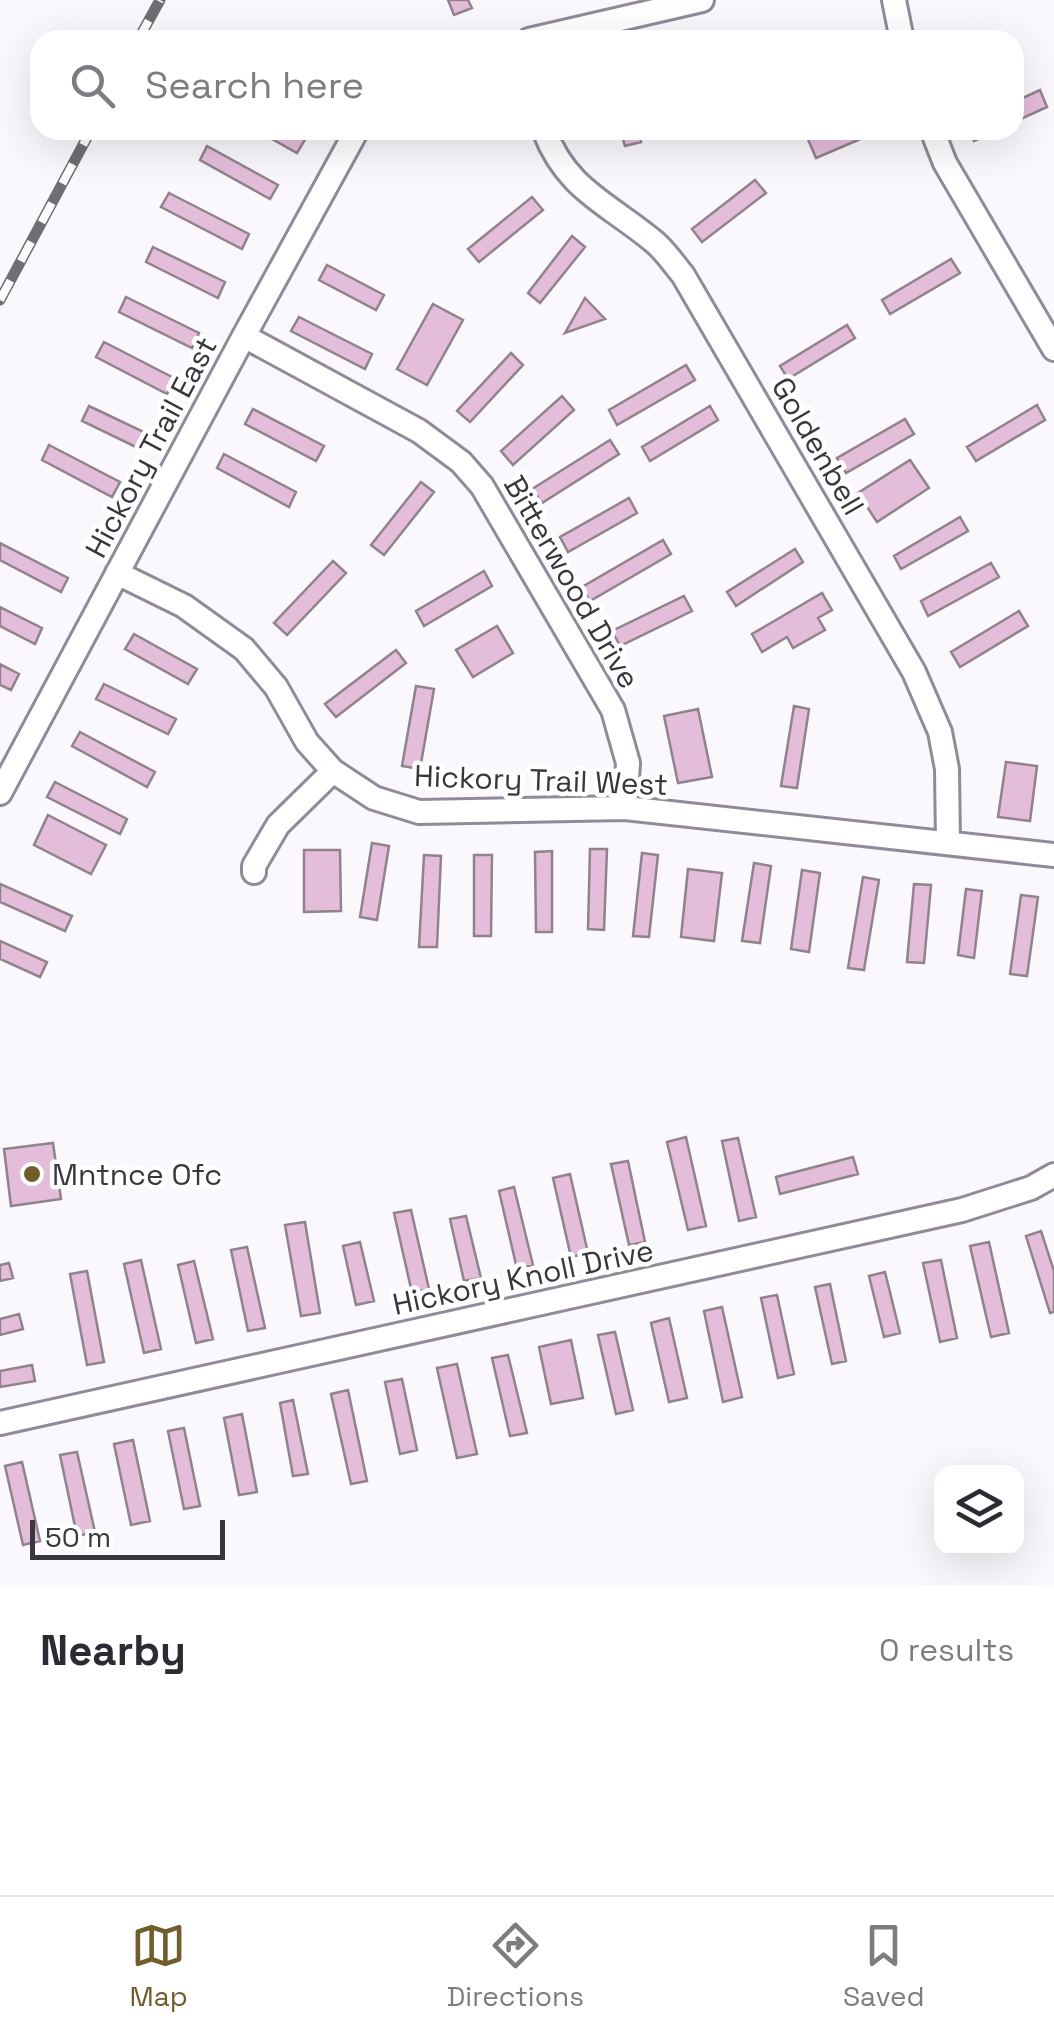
<!DOCTYPE html>
<html lang="en">
<head>
<meta charset="utf-8">
<style>
	body { margin:0; font-family:"Space Grotesk",sans-serif; background:#f2f2f3; color:#2b2b33 }
	.controls { position:absolute; right:30px; bottom:30px; display:grid; overflow:hidden; border-radius:20px; box-shadow:0 10px 40px #0002 }
	.controls button { width:90px; height:90px; display:grid; place-items:center; padding:0; border:0; border-bottom:2px solid #e1e1e2; background:#fff; color:#2b2b33; font:50px sans-serif }
	.scale { position:absolute; left:30px; bottom:25px; width:195px; box-sizing:border-box; padding-left:10px; border:5px solid #39373d; border-top:0; font-size:28px; line-height:35px; white-space:nowrap; color:#39373d; -webkit-text-stroke:8px #fff; paint-order:stroke }
	.list { margin:0; padding:0; list-style:none }
	h2 { display:flex; justify-content:space-between; align-items:center; height:130px; margin:0; padding:0 40px; font-size:42px }
	h2 small { font-size:32px; font-weight:400; color:#7c7c81 }
	.icon { flex:none; width:55px; height:55px; fill:none; stroke:currentColor; stroke-width:2; stroke-linecap:round; stroke-linejoin:round }
	.map { position:relative; flex:none; width:1054px; height:1585px; overflow:hidden }
	.search { position:absolute; background:#fff; box-shadow:0 10px 40px #0002; left:30px; right:30px; top:30px; height:110px; display:flex; align-items:center; gap:25px; box-sizing:border-box; padding:0 35px; border-radius:30px; color:#7c7c81; font-size:38px }
	.sheet { height:310px; background:#fff }
	nav { display:flex; justify-content:space-around; align-items:center; box-sizing:border-box; height:140px; border-top:2px solid #e1e1e2; background:#fff; font-size:28px; color:#7c7c81 }
	nav a { display:grid; justify-items:center; gap:5px }
	nav .on { color:#715e2c }
	.map>svg:first-child { display:block }
	.building { fill:#e4bddb; stroke:#90838c; stroke-width:2.5 }
	.lines { fill:none; stroke-linecap:round; stroke-linejoin:round }
	.minor-casing { stroke:#918a98; stroke-width:28 }
	.minor { stroke:#fff; stroke-width:22 }
	.rail-casing { stroke:#706d73; stroke-width:11 }
	.rail { stroke:#fff; stroke-width:8; stroke-dasharray:22; stroke-linecap:butt }
	.poi-dot { fill:#715e2c; stroke:#fff; stroke-width:4 }
	.labels { text-anchor:middle; dominant-baseline:central; stroke-width:9; stroke-linejoin:round; paint-order:stroke }
	.street-label { font-size:30px; fill:#39373d; stroke:#fff }
	.poi-label { font-size:30px; fill:#39373d; stroke:#fff; text-anchor:start }
</style>
</head>
<body>
<div class="map">
<svg width="1054" height="1585" viewBox="0 0 1054 1585">
	<rect width="100%" height="100%" fill="#faf7fd"/>
	<!-- building -->
	<path class="building" d="M448 0H468L472 8 454 15Z
		M1040 90 1047 107 1014 122V102Z
		M256 130H292L306 138 297 153Z
		M620 130H638L641 142 625 146Z
		M804 130H878L879 131 816 158Z
		M970 130H997L974 141Z
		M207 146 278 185 270 199 200 160Z
		M755 180 766 193 702 242 692 229Z
		M169 193 249 234 242 249 161 207Z
		M532 197 543 210 479 262 468 249Z
		M572 236 585 247 540 303 528 293Z
		M153 247 225 282 218 298 146 262Z
		M951 259 960 273 890 314 882 300Z
		M327 265 384 295 376 310 319 280Z
		M126 297 199 333 192 348 119 312Z
		M585 298 605 319 565 333Z
		M433 304 463 320 427 385 397 369Z
		M299 317 372 354 365 369 291 331Z
		M847 325 855 338 788 379 780 366Z
		M104 342 174 378 167 394 96 357Z
		M511 353 523 365 470 422 457 411Z
		M686 365 695 380 617 425 609 410Z
		M562 396 574 410 513 465 501 451Z
		M1037 405 1045 420 976 461 967 447Z
		M89 406 146 433 138 448 82 421Z
		M710 406 718 420 650 461 642 447Z
		M253 409 324 446 316 461 245 424Z
		M905 419 914 434 846 473 837 458Z
		M610 440 619 454 542 503 532 489Z
		M49 445 120 482 112 497 42 460Z
		M224 454 296 492 289 507 217 468Z
		M910 460 929 488 877 522 858 493Z
		M421 482 434 492 384 555 371 545Z
		M629 498 637 513 568 552 560 537Z
		M960 517 968 531 901 569 894 556Z
		M663 540 671 554 590 601 582 587Z
		M0 543 68 578 61 592 0 560Z
		M795 549 803 562 736 606 727 592Z
		M333 561 346 573 287 635 274 623Z
		M991 563 999 577 928 616 921 601Z
		M484 571 492 586 424 626 416 611Z
		M822 593 832 610 818 618 825 630 793 648 787 637 762 652 752 634Z
		M684 596 692 611 620 646 612 631Z
		M0 607 42 628 35 644 0 626Z
		M1019 611 1028 626 960 667 951 652Z
		M497 626 513 653 473 677 456 650Z
		M134 634 197 669 188 684 125 649Z
		M396 650 406 663 336 717 325 704Z
		M0 664 19 674 11 690 0 685Z
		M104 684 176 719 168 734 96 699Z
		M416 686 434 689 420 769 402 766Z
		M794 706 809 709 797 788 781 786Z
		M698 709 712 777 678 783 664 716Z
		M80 732 155 772 147 787 72 746Z
		M1006 762 1037 766 1030 821 998 817Z
		M55 782 127 819 120 834 47 797Z
		M48 815 106 845 91 874 34 845Z
		M372 843 389 846 377 920 360 917Z
		M590 849H607L604 930 588 929Z
		M304 850H340L341 911 304 912Z
		M552 851V932H536L535 852Z
		M642 853 658 855 649 937 633 936Z
		M424 855 441 856 437 947H419Z
		M474 855H492L491 936H474Z
		M754 863 771 866 760 943 742 941Z
		M688 869 722 873 714 941 681 937Z
		M802 870 820 873 809 952 791 949Z
		M863 877 879 880 864 970 848 968Z
		M0 884 72 916 65 931 0 902Z
		M914 884 931 885 924 963 907 962Z
		M966 889 982 891 974 958 958 955Z
		M1021 895 1038 897 1027 976 1010 974Z
		M0 941 47 962 40 977 0 959Z
		M686 1137 706 1226 688 1230 667 1142Z
		M738 1138 756 1217 739 1221 722 1141Z
		M53 1143 61 1199 11 1206 4 1149Z
		M853 1157 858 1174 780 1194 776 1177Z
		M628 1161 645 1242 629 1245 611 1164Z
		M570 1174 588 1253 571 1257 553 1178Z
		M514 1187 533 1265 517 1269 499 1191Z
		M411 1210 429 1289 412 1293 394 1213Z
		M466 1216 481 1278 464 1281 450 1219Z
		M305 1222 320 1313 301 1316 285 1225Z
		M1041 1231 1054 1271V1312L1050 1313 1026 1236Z
		M360 1242 374 1301 356 1305 343 1246Z
		M989 1242 1009 1333 991 1337 970 1246Z
		M247 1247 265 1328 248 1331 231 1250Z
		M141 1260 161 1349 144 1353 124 1264Z
		M941 1260 957 1338 940 1342 923 1263Z
		M194 1261 213 1339 196 1343 178 1265Z
		M9 1263 13 1278 0 1281V1265Z
		M87 1271 104 1362 87 1365 70 1274Z
		M885 1272 900 1333 884 1337 869 1276Z
		M830 1284 846 1361 832 1364 815 1287Z
		M777 1295 794 1374 778 1378 761 1298Z
		M722 1307 742 1397 723 1402 704 1311Z
		M19 1314 23 1329 0 1335V1319Z
		M669 1318 687 1398 669 1402 651 1323Z
		M615 1332 633 1410 616 1414 598 1335Z
		M571 1340 583 1398 551 1404 539 1347Z
		M508 1355 527 1433 510 1436 492 1358Z
		M457 1364 477 1454 457 1458 437 1368Z
		M32 1365 35 1381 0 1387V1371Z
		M402 1379 417 1450 400 1454 385 1382Z
		M348 1390 367 1481 351 1484 331 1394Z
		M293 1400 308 1474 293 1476 280 1403Z
		M242 1414 257 1492 239 1495 224 1418Z
		M184 1428 200 1506 184 1509 168 1431Z
		M133 1440 150 1521 131 1525 114 1444Z
		M77 1452 95 1532 77 1536 60 1455Z
		M22 1462 40 1541 23 1545 5 1466Z"/>
	<g class="lines">
		<!-- minor casing -->
		<g class="minor-casing">
			<path id="minor" d="M894 0 902 40
				M529 40 702 0
				M544 130C566 189 607 203 652 240 664 249 673 263 683 275L914 672 940 732 947 769 948 843
				M932 130 945 163 1054 349
				M244 336 419 431 461 462 482 486 613 710 628 763 625 808
				M117 573 184 606 244 649 276 687 307 742 333 771 374 798 419 812 625 808 1054 855
				M0 793 244 336 357 130
				M254 872V866L278 825 333 771
				M0 1423 962 1210 1031 1188 1054 1175"/>
		</g>
		<!-- minor -->
		<use href="#minor" class="minor"/>
		<!-- rail casing -->
		<g class="rail-casing">
			<path id="rail" d="M138 40 160 0
				M0 300 91 130"/>
		</g>
		<!-- rail -->
		<use href="#rail" class="rail"/>
	</g>
	<!-- markers -->
	<circle class="poi-dot" cx="32" cy="1174" r="10"/>
	<g class="labels">
		<!-- street labels -->
		<g class="street-label">
			<text transform="translate(818 446) rotate(60)">Goldenbell</text>
			<text transform="translate(151 447) rotate(-62)">Hickory Trail East</text>
			<text transform="translate(572 582) rotate(60)">Bitterwood Drive</text>
			<text transform="translate(541 780) rotate(2)">Hickory Trail West</text>
			<text transform="translate(523 1277) rotate(-12)">Hickory Knoll Drive</text>
		</g>
		<!-- poi labels -->
		<g class="poi-label">
			<text x="52" y="1174">Mntnce Ofc</text>
		</g>
	</g>
</svg>
<div class="controls">
<button><svg class="icon" aria-label="layers" viewBox="0 0 24 24"><path d="M12 4l9 5-9 5-9-5zM3 14l9 5 9-5"/></svg></button>
</div>
<div class="scale">50 m</div>
<div class="search"><svg class="icon" aria-label="search" viewBox="0 0 24 24"><circle cx="10" cy="10" r="6"/><path d="M15 15l6 6"/></svg>Search here</div>
</div>
<section class="sheet">
<h2>Nearby<small>0 results</small></h2>
<ul class="list">
</ul>
</section>
<nav>
<a class="on"><svg class="icon" aria-label="map" viewBox="0 0 24 24"><path d="M3 6l6-2 6 2 6-2v14l-6 2-6-2-6 2zM9 4v14M15 6v14"/></svg>Map</a>
<a><svg class="icon" aria-label="directions" viewBox="0 0 24 24"><path d="M12 3l9 9-9 9-9-9zM9 14v-3h6M13 9l2 2-2 2"/></svg>Directions</a>
<a><svg class="icon" aria-label="saved" viewBox="0 0 24 24"><path d="M7 4h10v16l-5-4-5 4z"/></svg>Saved</a>
</nav>
</body>
</html>
